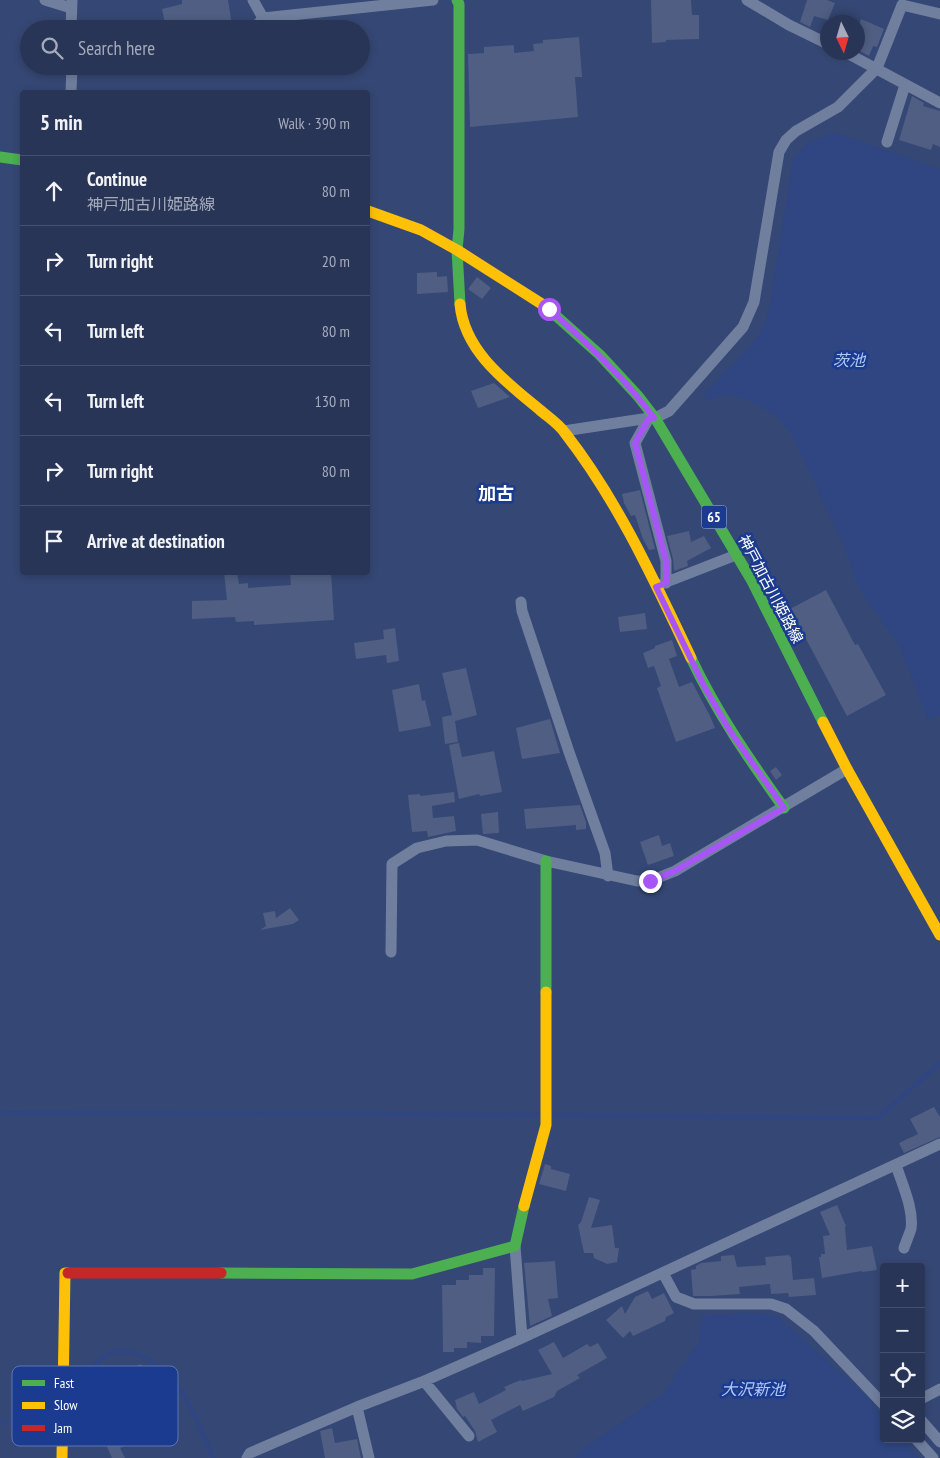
<!DOCTYPE html>
<html lang="en">
<head>
<meta charset="utf-8">
<style>
	body { margin:0; font-family:"PT Sans Narrow","Noto Sans JP",sans-serif; background:#344061; color:#f1f3f6 }
	.controls { position:absolute; right:15px; bottom:15px; display:grid; overflow:hidden; border-radius:5px; box-shadow:0 2px 8px #0003 }
	.controls button { width:45px; height:45px; display:grid; place-items:center; padding:0; border:0; border-bottom:1px solid #44506d; background:#283557; color:#f1f3f6; font:25px sans-serif }
	.compass { position:absolute; left:820px; top:15px; width:45px; height:45px; border-radius:50%; background:#283557; box-shadow:0 2px 8px #0003; rotate:175deg }
	.stop { position:absolute; width:15px; height:15px; margin:-11px; border:4px solid #a855f7; border-radius:50%; background:#fff }
	.stop.end { background:#a855f7; border-color:#fff; box-shadow:0 1px 5px #0008 }
	.list { margin:0; padding:0; list-style:none }
	h2 { display:flex; justify-content:space-between; align-items:center; height:65px; margin:0; padding:0 20px; font-size:21px }
	h2 small { font-size:16px; font-weight:400; color:#a5abba }
	.list li { display:grid; grid-template-columns:32px 1fr auto; gap:15px; align-items:center; box-sizing:border-box; height:70px; padding:0 20px; border-top:1px solid #44506d }
	.list b { display:block; font-size:19px; white-space:nowrap }
	.list p { margin:0; font-size:16px; white-space:nowrap; color:#a5abba }
	.list em { font-size:16px; font-style:normal; color:#a5abba }
	.icon { flex:none; width:28px; height:28px; fill:none; stroke:currentColor; stroke-width:2; stroke-linecap:round; stroke-linejoin:round }
	.map { position:relative; flex:none; width:940px; height:1458px; overflow:hidden }
	.search { position:absolute; background:#283557; box-shadow:0 2px 8px #0003; left:20px; top:20px; width:350px; height:55px; display:flex; align-items:center; gap:12px; box-sizing:border-box; padding:0 18px; border-radius:28px; color:#a5abba; font-size:19px }
	.panel { position:absolute; background:#283557; box-shadow:0 2px 8px #0003; left:20px; top:90px; width:350px; height:485px; border-radius:5px }
	.map>svg:first-child { display:block }
	.water { fill:#2f4683 }
	.lines { fill:none; stroke-linecap:round; stroke-linejoin:round }
	.stream { stroke:#2f4683; stroke-width:4 }
	.building { fill:#4f5e82 }
	.street { stroke:#717f9f; stroke-width:11 }
	.fast { stroke:#4caf50; stroke-width:11 }
	.slow { stroke:#ffc107; stroke-width:11 }
	.jam { stroke:#c62828; stroke-width:11 }
	.route { stroke:#a855f7; stroke-width:6 }
	.labels { text-anchor:middle; dominant-baseline:central; stroke-width:5; stroke-linejoin:round; paint-order:stroke }
	.shield { fill:#1a3b8f; stroke:#bac4dd; stroke-width:1 }
	.shield-label { font-size:14px; font-weight:bold; fill:#fff }
	.street-label { font-size:15px; fill:#fff; stroke:#1a3b8f }
	.water-label { font-size:16px; font-style:italic; fill:#b4c8f5; stroke:#1a3b8f }
	.quarter-label { font-size:18px; font-weight:bold; fill:#fff; stroke:#1a3b8f }
	.key { fill:#1a3b8f; stroke:#5f76b1; stroke-width:1 }
	.key-label { font-size:14px; fill:#fff }
</style>
</head>
<body>
<div class="map">
<svg width="940" height="1458" viewBox="0 0 940 1458">
	<rect width="100%" height="100%" fill="#354774"/>
	<!-- water -->
	<path class="water" d="M836 133 940 169V715L928 720 899 644 869 603 855 580 844 545 791 433 778 417 750 401 728 394 709 400 704 395 749 347 764 327 769 310 793 161 807 143Z
		M756 1313 777 1316 787 1325 865 1395 884 1418V1439H902L918 1458H576L583 1449 663 1394 699 1342 702 1315Z"/>
	<g class="lines">
		<!-- stream -->
		<path class="stream" d="M0 1113 543 1115
			M550 1115 878 1118 940 1063
			M66 1416 73 1411C78 1400 81 1386 87 1375 115 1331 155 1356 179 1389 194 1409 203 1435 213 1458
			M0 1423H53L60 1419"/>
	</g>
	<!-- building -->
	<path class="building" d="M182 0H228L232 25 203 29H166L162 9 182 4Z
		M651 0H691L692 15H699V39L666 40V42L652 43Z
		M807 0H827L835 3 828 20 814 16 810 27 800 22Z
		M861 19 884 29 877 47 873 46 869 56 858 50V27Z
		M579 37 582 77H575L578 117 470 127 468 54 484 53V47L514 45V53L534 51 533 44 543 43V40Z
		M912 96 924 103 923 106 940 111V147L933 144 931 150 899 140Z
		M437 272V277L447 276 448 292 417 294V273Z
		M477 277 491 288 482 299 468 289Z
		M494 383 510 397 478 408 471 391Z
		M640 490 655 549 649 550 643 539 635 515 631 516 624 503 622 494Z
		M689 531 691 542 704 536 711 548 687 561 688 566 674 571 673 559 667 536Z
		M224 572H237L239 584 248 583V588L291 585 290 572H331L334 620 254 625V621L236 622 235 617 192 619V601L227 600Z
		M826 590 855 645 858 644 886 695 847 716 790 609Z
		M645 613 647 629 620 632 618 617Z
		M395 628 399 661 387 663 386 655 356 659 354 643 384 639 383 630Z
		M672 640 677 656 669 659 679 687 692 682 710 716 715 728 676 742 657 688 661 686 654 666 648 668 643 653 655 648V646Z
		M466 668 477 715 455 721 458 742 445 744 442 717 452 715 442 673Z
		M419 684 422 701 425 700 431 726 399 732 392 690Z
		M550 719 560 753 522 759 516 728Z
		M459 743 462 757 494 751 502 792 480 796 479 794 459 799 449 745Z
		M776 767 782 775 776 780 770 771Z
		M454 792 455 802 432 806 433 818 454 816 456 831 428 837 427 831 412 832 408 795 420 794V796Z
		M580 805 586 822V829L576 830V825L526 829 524 809Z
		M498 812 499 833 483 834 481 814Z
		M659 835 662 846 670 843 674 856 648 865 640 842Z
		M290 908 299 920 293 924 260 930 266 926 263 913 275 911 276 918Z
		M934 1107 940 1117V1137L904 1153 899 1143 918 1134 910 1119Z
		M545 1164 551 1166V1169L570 1174 566 1191 539 1184Z
		M589 1197 600 1200 591 1228 612 1225 615 1248H619L617 1262 607 1264 594 1258 593 1253H584L578 1225 581 1222Z
		M837 1205 846 1226 845 1227 847 1250 872 1246 877 1270 862 1272V1271L822 1278 819 1257H821V1254H825L823 1236 830 1235 820 1212Z
		M734 1255 737 1267 766 1265 765 1257 789 1255 790 1257H791L793 1280 814 1278 816 1295 789 1297 788 1293 771 1294 770 1284 739 1287 740 1294 712 1296H693L691 1270 696 1269V1266L701 1263 721 1261V1256Z
		M555 1261 558 1298 548 1299 552 1316 530 1326 524 1263Z
		M483 1268H495L494 1336H481V1343L467 1342V1348H454V1352H443L442 1285H456V1280H469V1275H483Z
		M648 1291 652 1299 664 1293 674 1313 666 1317 665 1321 633 1336 630 1331 623 1338 606 1320 622 1306 625 1314 635 1297Z
		M554 1342 563 1358 587 1344 590 1347 598 1343 607 1358 577 1375 580 1378 557 1391 554 1397 523 1411 520 1405 491 1420 497 1432 478 1442 475 1431 465 1416 463 1417 457 1409 455 1400 474 1392 479 1404 506 1390 504 1387 521 1380 522 1381 552 1374 538 1350Z
		M141 1364 148 1382 126 1391 119 1373Z
		M145 1407 149 1421 168 1414 176 1433 161 1438 159 1432 120 1448 125 1458H112L103 1438 81 1445 74 1421 87 1418 90 1428 125 1415 124 1413Z
		M332 1428 335 1443 357 1439 361 1458H325L320 1431Z"/>
	<g class="lines">
		<!-- street -->
		<path class="street" d="M45 0 71 8
			M253 0 263 18
			M747 0 789 25 828 44
			M71 29 72 0
			M254 29 263 18 433 0
			M845 52 940 103
			M71 92 72 66
			M887 142 905 85
			M649 418 635 443 666 561V583
			M564 431 649 418H655L669 411 743 327 754 302 779 152 786 140 796 131 838 107 877 68 902 5 940 14
			M659 585 736 555
			M521 602 522 611 569 752 605 853 608 876
			M391 952 392 864 417 848 446 841 477 840 546 861 637 881H650L675 871 847 769
			M896 1165C902 1184 914 1209 911 1229 909 1235 906 1242 904 1248
			M515 1246 522 1338
			M663 1273 676 1297 694 1304H771L786 1309 814 1331 884 1405
			M424 1381 469 1436
			M921 1399 940 1389
			M357 1407 369 1458
			M921 1420 940 1442
			M916 1439 933 1458
			M247 1458 250 1453 357 1407 422 1382 522 1338 940 1144"/>
		<!-- fast -->
		<path class="fast" d="M457 0 459 4V229L457 250 460 304
			M0 157 22 160
			M545 306 600 355 638 396 655 418 752 581 823 722
			M691 658C717 713 749 759 784 808
			M546 861V992
			M221 1273 412 1274 515 1246 524 1206"/>
		<!-- slow -->
		<path class="slow" d="M368 211 421 230 457 250 545 306
			M460 304C464 351 506 382 540 410 548 417 559 424 565 433 618 501 654 580 691 658
			M823 722 847 769 940 935
			M524 1206 546 1125V992
			M62 1458 65 1273H68"/>
		<!-- jam -->
		<path class="jam" d="M68 1273H221"/>
	</g>
	<g class="lines">
		<!-- route -->
		<path class="route" d="M549 309C587 343 624 377 654 418H649L635 443 666 561V583L656 587 704 686 730 731 784 808 675 871 650 881"/>
	</g>
	<g class="labels">
		<!-- shield labels -->
		<rect class="shield" x="701.5" y="505.5" width="25" height="23" rx="4"/>
		<g class="shield-label">
			<text x="714" y="517">65</text>
		</g>
		<!-- street labels -->
		<g class="street-label">
			<text transform="translate(771 589) rotate(62)">神戸加古川姫路線</text>
		</g>
		<!-- water labels -->
		<g class="water-label">
			<text x="849" y="360">茨池</text>
			<text x="753" y="1389">大沢新池</text>
		</g>
		<!-- quarter labels -->
		<g class="quarter-label">
			<text x="496" y="493">加古</text>
		</g>
	</g>
	<!-- legend -->
	<rect x="12" y="1366" width="166" height="80" rx="8" class="key"/>
	<rect x="22" y="1380" width="23" height="6" fill="#4caf50"/>
	<rect x="22" y="1402" width="23" height="7" fill="#ffc107"/>
	<rect x="22" y="1425" width="23" height="6" fill="#c62828"/>
	<g class="key-label">
		<text x="54" y="1388">Fast</text>
		<text x="54" y="1410">Slow</text>
		<text x="54" y="1433">Jam</text>
	</g>
</svg>
<div class="controls">
<button>+</button>
<button>−</button>
<button><svg class="icon" aria-label="locate" viewBox="0 0 24 24"><circle cx="12" cy="12" r="6"/><path d="M12 2v4M12 18v4M2 12h4M18 12h4"/></svg></button>
<button><svg class="icon" aria-label="layers" viewBox="0 0 24 24"><path d="M12 4l9 5-9 5-9-5zM3 14l9 5 9-5"/></svg></button>
</div>
<svg class="compass" viewBox="-18 -18 36 36"><path d="M0-13l5 13h-10z" fill="#e53935"/><path d="M0 13l5-13h-10z" fill="#a5abba"/></svg>
<div class="stop" style="left:549px;top:309px"></div>
<div class="stop end" style="left:650px;top:881px"></div>
<div class="search"><svg class="icon" aria-label="search" viewBox="0 0 24 24"><circle cx="10" cy="10" r="6"/><path d="M15 15l6 6"/></svg>Search here</div>
<section class="panel">
<h2>5 min<small>Walk · 390 m</small></h2>
<ul class="list">
<li><svg class="icon" aria-label="ahead" viewBox="0 0 24 24"><path d="M12 20V5M6 11l6-6 6 6"/></svg><div><b>Continue</b><p>神戸加古川姫路線</p></div><em>80 m</em></li>
<li><svg class="icon" aria-label="right" viewBox="0 0 24 24"><path d="M7 20v-9h11M14 6l5 5-5 5"/></svg><div><b>Turn right</b></div><em>20 m</em></li>
<li><svg class="icon" aria-label="left" viewBox="0 0 24 24"><path d="M17 20v-9H6M10 6l-5 5 5 5"/></svg><div><b>Turn left</b></div><em>80 m</em></li>
<li><svg class="icon" aria-label="left" viewBox="0 0 24 24"><path d="M17 20v-9H6M10 6l-5 5 5 5"/></svg><div><b>Turn left</b></div><em>130 m</em></li>
<li><svg class="icon" aria-label="right" viewBox="0 0 24 24"><path d="M7 20v-9h11M14 6l5 5-5 5"/></svg><div><b>Turn right</b></div><em>80 m</em></li>
<li><svg class="icon" aria-label="arrive" viewBox="0 0 24 24"><path d="M6 21V4h12l-3 4 3 4H6"/></svg><div><b>Arrive at destination</b></div></li>
</ul>
</section>
</div>
</body>
</html>
